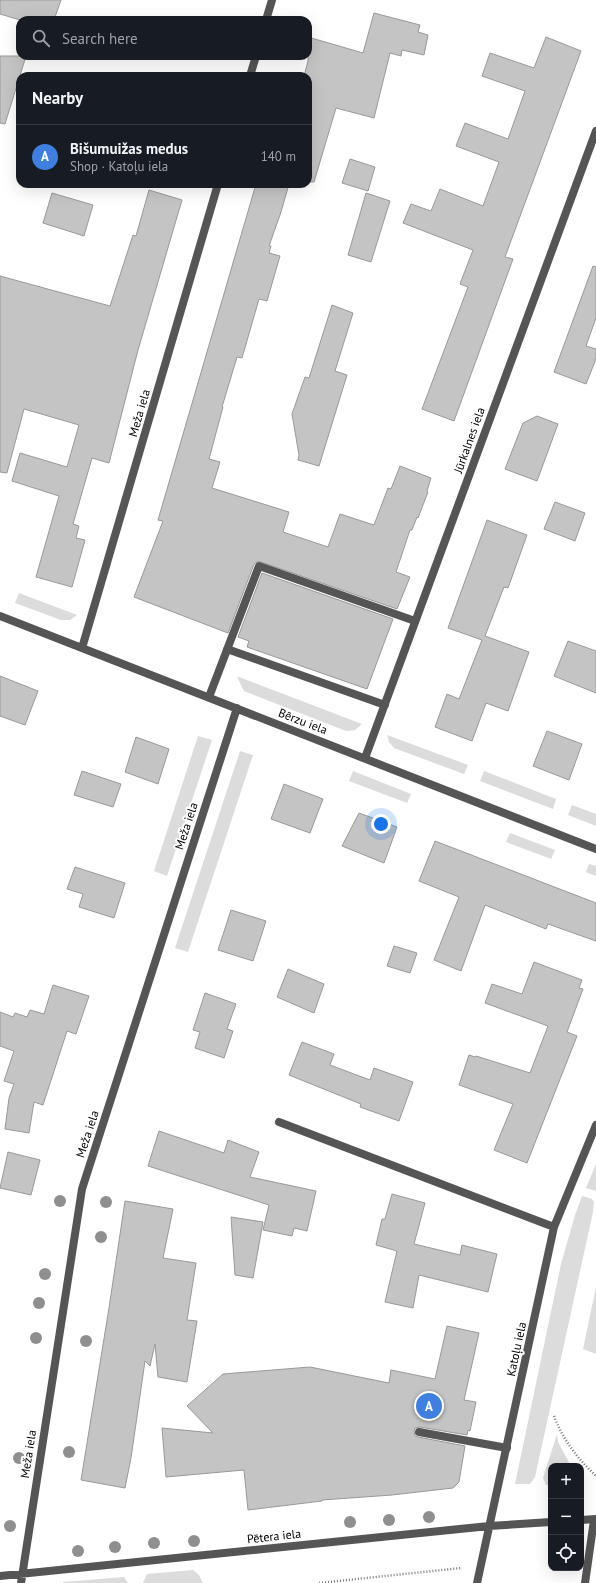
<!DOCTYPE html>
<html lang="en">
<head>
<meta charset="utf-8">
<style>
	body { margin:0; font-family:"PT Sans",sans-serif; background:#20242c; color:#f1f3f6 }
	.controls { position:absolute; right:12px; bottom:12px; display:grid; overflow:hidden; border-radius:8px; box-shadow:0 4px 16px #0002 }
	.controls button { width:36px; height:36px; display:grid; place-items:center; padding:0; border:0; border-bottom:1px solid #363941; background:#171b24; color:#f1f3f6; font:20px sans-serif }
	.you { position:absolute; left:381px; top:824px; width:14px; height:14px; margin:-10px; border:3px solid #fff; border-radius:50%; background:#1a73e8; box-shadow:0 0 0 6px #1a73e833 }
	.badge { display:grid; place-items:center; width:26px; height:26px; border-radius:50%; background:#858687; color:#fff; font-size:13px; font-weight:700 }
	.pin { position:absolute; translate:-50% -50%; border:2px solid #fff; box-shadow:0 1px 4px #0006 }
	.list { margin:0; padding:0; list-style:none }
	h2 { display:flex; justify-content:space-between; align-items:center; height:52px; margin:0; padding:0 16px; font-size:17px }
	h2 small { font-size:13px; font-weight:400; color:#9ea1a6 }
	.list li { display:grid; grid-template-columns:26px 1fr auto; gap:12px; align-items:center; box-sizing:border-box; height:64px; padding:0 16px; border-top:1px solid #363941 }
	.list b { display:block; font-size:15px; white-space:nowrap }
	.list p { margin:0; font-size:13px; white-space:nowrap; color:#9ea1a6 }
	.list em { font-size:13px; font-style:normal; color:#9ea1a6 }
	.icon { flex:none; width:22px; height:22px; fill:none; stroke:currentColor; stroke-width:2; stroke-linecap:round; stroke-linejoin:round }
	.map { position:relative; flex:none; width:596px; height:1583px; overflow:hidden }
	.search { position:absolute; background:#171b24; box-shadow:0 4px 16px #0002; left:16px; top:16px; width:296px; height:44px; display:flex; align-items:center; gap:10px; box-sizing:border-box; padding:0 14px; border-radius:12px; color:#9ea1a6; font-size:15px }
	.panel { position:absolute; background:#171b24; box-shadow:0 4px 16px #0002; left:16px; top:72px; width:296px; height:116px; border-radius:12px }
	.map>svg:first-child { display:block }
	.grass { fill:#dcdcdc }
	.building { fill:#c4c4c4; stroke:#999 }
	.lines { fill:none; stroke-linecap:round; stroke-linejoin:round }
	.path { stroke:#777; stroke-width:2.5; stroke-dasharray:1 2; stroke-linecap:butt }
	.lane { stroke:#555; stroke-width:8 }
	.street { stroke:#555; stroke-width:8 }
	.tree { fill:#8f8f8f }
	.labels { text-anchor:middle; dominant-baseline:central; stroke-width:4; stroke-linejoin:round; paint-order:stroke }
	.street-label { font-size:12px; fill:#000; stroke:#fff }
</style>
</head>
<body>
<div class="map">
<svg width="596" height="1583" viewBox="0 0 596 1583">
	<rect width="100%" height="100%" fill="#fff"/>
	<!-- grass -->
	<path class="grass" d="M19 593 77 615 70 620H61L15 603Z
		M237 677H239L362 724 355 730 346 731 244 691Z
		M387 735 468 765 464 774 394 748 389 742Z
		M198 736 212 740 167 876 154 871Z
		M240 751 253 755 188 952 175 948Z
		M353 771 411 794 407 803 349 781Z
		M484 771 556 799 553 809 480 781Z
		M572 805 596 814V826L568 815Z
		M510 833 555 850 551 859 506 842Z
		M589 864 596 866V876L586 872Z
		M596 1164V1191L586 1188Z
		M582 1196 592 1199 594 1202 593 1212 535 1477 530 1484H515L561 1264 575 1215Z
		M596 1287V1354L583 1349Z
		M557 1434 558 1442 571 1466H551V1485H546L543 1478Z
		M193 1570 199 1575 203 1583H143L147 1574Z
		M124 1577 128 1583H63V1582Z"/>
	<!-- building -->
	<path class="building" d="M0 0H61L54 20H20L0 14Z
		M374 13 420 25 418 32 428 35 424 55 402 50 401 56 390 53 374 118 336 108 314 182H308V76H304L308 61V37L363 53Z
		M546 37 581 51 505 257 513 259 454 421 422 409 468 287 460 284 473 250 403 223 411 204 431 211 440 189 483 206 499 162 456 146 465 123 508 139 525 91 482 76 490 53 534 68Z
		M0 56H26L5 124 0 123Z
		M350 159 375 167 368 191 342 183Z
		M256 184H289L281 212 269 246H271L269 253 280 256 267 301 259 299 242 358 237 357 222 407H223L209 459 220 462 212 488 289 512 283 532 328 547 340 514 374 525 388 488 391 489 400 466 431 478 427 491 428 492 418 518 417 517 412 530H410L396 572 410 577 397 609 258 561 254 564 228 633 134 597 163 521 158 520Z
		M149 190 182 200 138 350 109 463 92 458 73 524 79 526 76 538 85 540 72 587 36 577 59 496 12 481 20 453 67 467 79 425 24 409 7 473 0 472V276L110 306 133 235 136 236Z
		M52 193 93 205 84 236 43 223Z
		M366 193 390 201 371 262 348 255Z
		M593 266 596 267V318L586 346 596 349V359L586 384 554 372Z
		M332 305 353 313 335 371 347 375 319 466 298 460 299 455 292 414 305 377 309 378Z
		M537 416 558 424 537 481 505 469 523 423Z
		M555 502 585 513 575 541 544 529Z
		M487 520 527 535 508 588 504 587 485 636 529 652 508 711 486 703 472 741 435 727 447 694 459 699 482 640 448 628Z
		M262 573 393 619 367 689 247 647 249 641 238 637Z
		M568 641 596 651V693L554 676Z
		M0 676 38 691 25 725 0 716Z
		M547 731 582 744 569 780 533 766Z
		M136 737 169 749 158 784 125 772Z
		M82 771 121 784 113 807 74 795Z
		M284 784 323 799 310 833 271 819Z
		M359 813 397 827 384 863 342 846Z
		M435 841 596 903V941L548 924 546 929 485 905 461 971 434 960 459 897 419 881Z
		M75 867 125 883 114 918 79 907 83 894 67 889Z
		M231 910 266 921 253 961 218 950Z
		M394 946 417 953 410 973 387 966Z
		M534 962 582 980 579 988 583 989 567 1032 577 1036 527 1163 494 1150 513 1104 459 1085 469 1055 475 1057 476 1056 530 1073 548 1026 485 1003 492 984 522 994Z
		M288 969 324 984 314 1013 277 997Z
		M53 985 89 996 76 1034 67 1031 43 1105 34 1102 29 1133 5 1129 9 1098 14 1084 4 1081 14 1051 0 1046V1012L13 1017 15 1013 27 1017 30 1010 44 1014Z
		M205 993 236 1004 227 1029 233 1031 224 1058 195 1048 200 1032 193 1030Z
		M302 1042 334 1054 330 1065 370 1080 374 1068 413 1082 399 1121 360 1107 361 1104 289 1075Z
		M159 1131 224 1153 228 1140 259 1152 250 1177 316 1191 307 1231 294 1228 292 1236 263 1230 269 1205 148 1166Z
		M8 1152 40 1160 31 1195 0 1188Z
		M392 1194 425 1203 414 1244 460 1255 462 1245 497 1254 488 1292 419 1275 413 1308 385 1302 397 1251 376 1245 382 1219H385Z
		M125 1201 173 1209 163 1258 196 1263 187 1320 197 1321 187 1382 158 1377 155 1344 150 1366 145 1361 131 1458 125 1488 81 1480 109 1308Z
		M231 1217 263 1222 253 1278 235 1275Z
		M447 1326 479 1333 464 1400 476 1402 470 1431 468 1430 467 1435 420 1427 415 1428 414 1431 415 1436 418 1437 465 1446 459 1482 453 1488 392 1495 322 1500V1501L248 1510 244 1470 166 1477 162 1428 213 1433 187 1406 223 1374 310 1367 389 1383 391 1370 435 1379Z"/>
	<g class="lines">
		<!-- path -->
		<path class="path" d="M554 1416C563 1440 578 1459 596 1476
			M319 1583 461 1568"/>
		<!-- lane -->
		<path class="lane" d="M227 649 385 705
			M209 697 259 566 415 621
			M419 1432 507 1448
			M585 1583 594 1520"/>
		<!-- street -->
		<path class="street" d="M266 20 272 0
			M250 76 256 56
			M0 616 596 849
			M82 648 218 184
			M365 758 596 131
			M279 1122 554 1227
			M581 1520 596 1519
			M0 1576 489 1526 551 1522
			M21 1583 82 1189 237 708
			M477 1583 554 1227 596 1125"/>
	</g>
	<!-- trees -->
	<g class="tree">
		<circle cx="60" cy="1201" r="6"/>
		<circle cx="106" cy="1202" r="6"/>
		<circle cx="101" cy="1237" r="6"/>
		<circle cx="45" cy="1274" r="6"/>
		<circle cx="39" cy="1303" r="6"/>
		<circle cx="36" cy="1338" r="6"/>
		<circle cx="86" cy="1341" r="6"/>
		<circle cx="69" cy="1452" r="6"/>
		<circle cx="19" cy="1458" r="6"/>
		<circle cx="429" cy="1517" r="6"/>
		<circle cx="389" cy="1520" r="6"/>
		<circle cx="350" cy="1522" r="6"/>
		<circle cx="10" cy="1526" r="6"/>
		<circle cx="194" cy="1541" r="6"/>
		<circle cx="154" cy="1543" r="6"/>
		<circle cx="115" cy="1547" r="6"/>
		<circle cx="78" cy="1551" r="6"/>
	</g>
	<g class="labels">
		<!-- street labels -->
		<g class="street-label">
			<text transform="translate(139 413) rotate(-74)">Meža iela</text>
			<text transform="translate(469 440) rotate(-70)">Jūrkalnes iela</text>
			<text transform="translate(303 721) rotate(21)">Bērzu iela</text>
			<text transform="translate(186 826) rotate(-72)">Meža iela</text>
			<text transform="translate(87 1134) rotate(-72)">Meža iela</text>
			<text transform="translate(516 1349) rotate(-78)">Katoļu iela</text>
			<text transform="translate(28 1454) rotate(-81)">Meža iela</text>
			<text transform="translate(274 1536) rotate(-6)">Pētera iela</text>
		</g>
	</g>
</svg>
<div class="controls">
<button>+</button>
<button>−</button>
<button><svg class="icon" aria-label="locate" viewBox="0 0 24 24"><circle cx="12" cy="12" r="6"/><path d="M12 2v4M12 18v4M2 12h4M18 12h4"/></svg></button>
</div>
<div class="you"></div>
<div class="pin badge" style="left:429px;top:1406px;background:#3f7fe0">A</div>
<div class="search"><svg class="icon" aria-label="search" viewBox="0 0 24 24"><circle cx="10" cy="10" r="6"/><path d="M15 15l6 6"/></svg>Search here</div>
<section class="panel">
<h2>Nearby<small></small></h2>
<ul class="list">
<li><span class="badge" style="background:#3f7fe0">A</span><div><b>Bišumuižas medus</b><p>Shop · Katoļu iela</p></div><em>140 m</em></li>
</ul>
</section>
</div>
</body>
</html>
